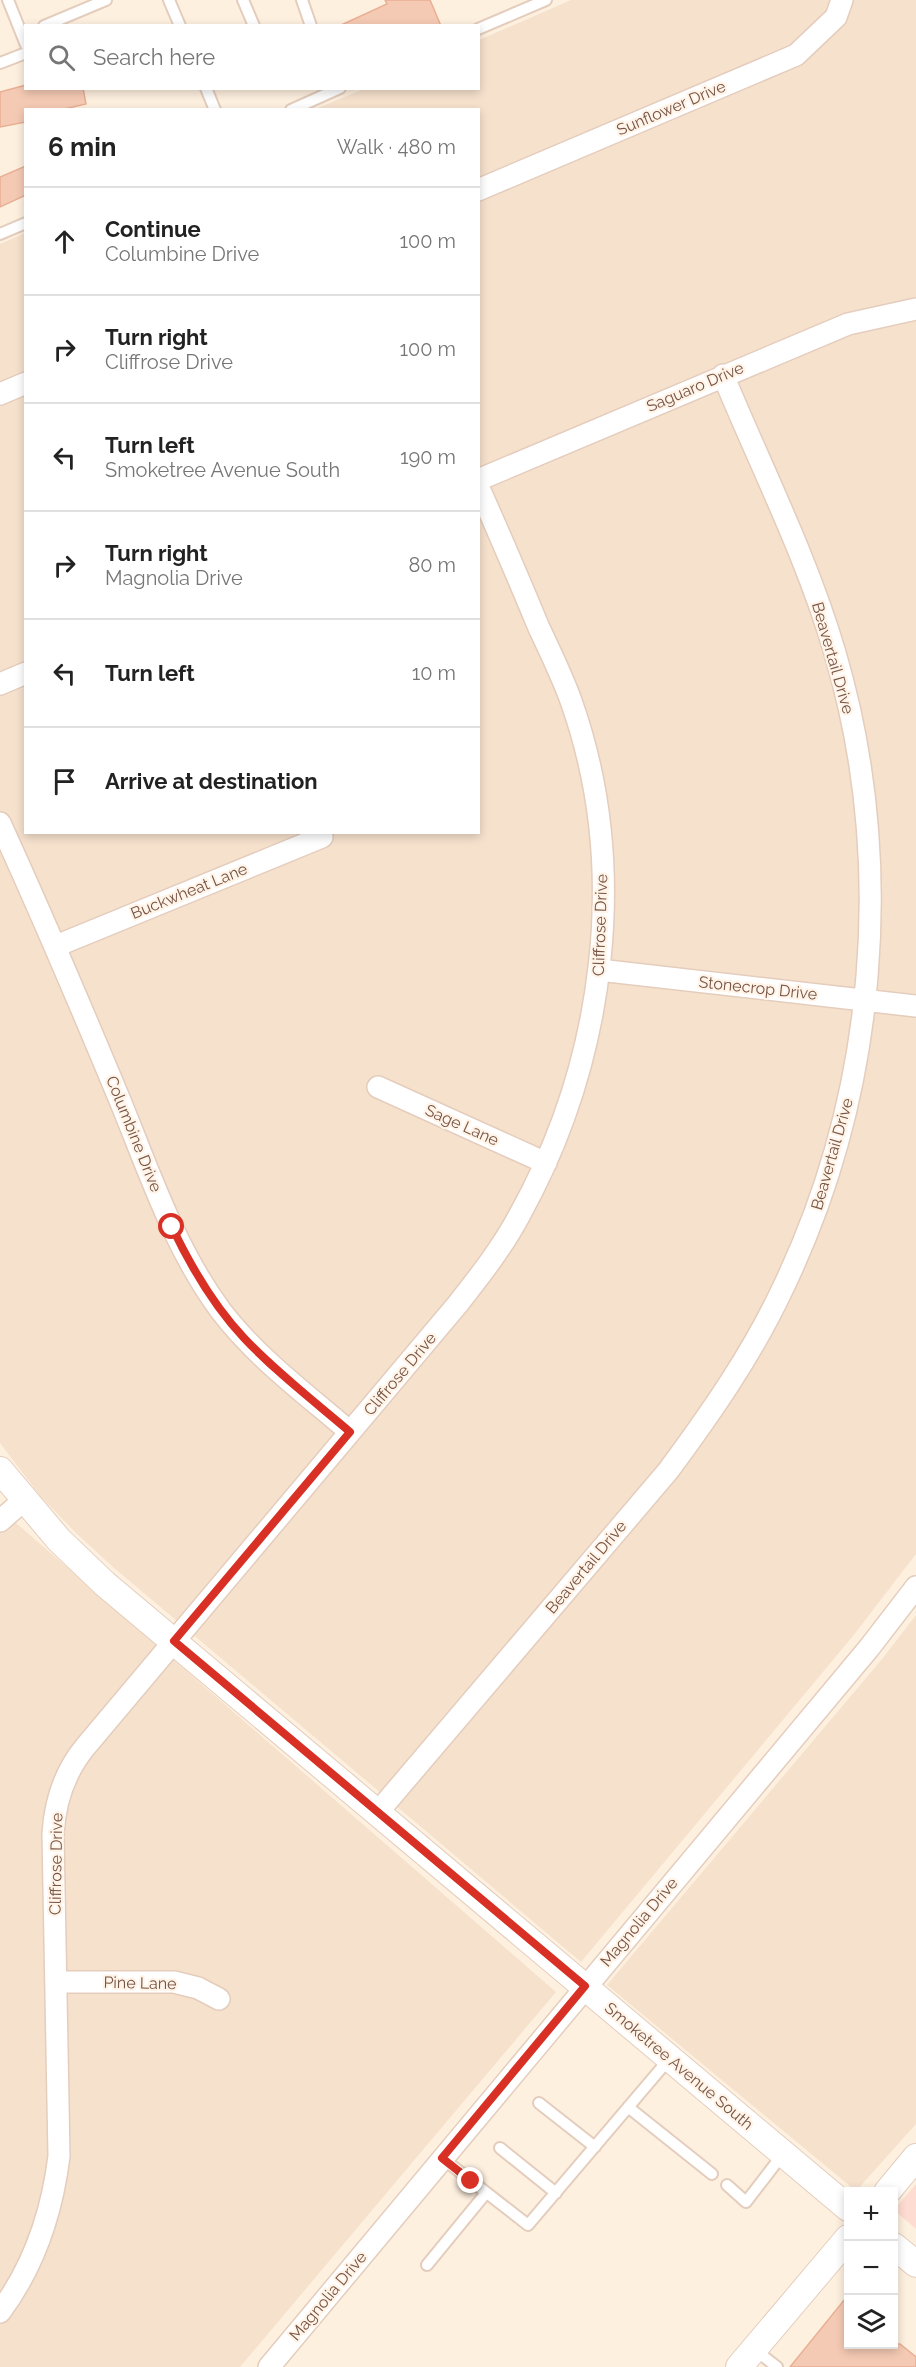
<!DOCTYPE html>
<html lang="en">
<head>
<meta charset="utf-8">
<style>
	body { margin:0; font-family:Raleway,sans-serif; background:#f6f6f6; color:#222 }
	.controls { position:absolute; right:18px; bottom:18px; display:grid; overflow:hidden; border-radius:0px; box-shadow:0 3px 9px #0003 }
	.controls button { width:54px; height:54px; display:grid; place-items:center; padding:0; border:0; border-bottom:2px solid #e0e0e0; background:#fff; color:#222; font:30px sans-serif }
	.stop { position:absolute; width:18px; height:18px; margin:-14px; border:4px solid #d93025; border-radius:50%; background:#fff }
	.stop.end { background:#d93025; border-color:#fff; box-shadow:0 2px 6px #0008 }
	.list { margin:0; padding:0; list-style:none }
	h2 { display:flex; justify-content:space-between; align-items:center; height:78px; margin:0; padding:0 24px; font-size:26px }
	h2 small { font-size:20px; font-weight:400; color:#767676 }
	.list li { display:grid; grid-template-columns:39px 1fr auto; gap:18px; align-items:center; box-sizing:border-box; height:108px; padding:0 24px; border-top:2px solid #e0e0e0 }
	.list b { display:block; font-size:22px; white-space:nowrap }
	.list p { margin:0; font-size:20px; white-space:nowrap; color:#767676 }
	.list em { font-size:20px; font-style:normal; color:#767676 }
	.icon { flex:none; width:33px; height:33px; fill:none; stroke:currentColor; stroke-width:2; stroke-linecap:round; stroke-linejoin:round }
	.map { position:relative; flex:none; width:916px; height:2367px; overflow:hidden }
	.search { position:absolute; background:#fff; box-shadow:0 3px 9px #0003; left:24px; top:24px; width:456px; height:66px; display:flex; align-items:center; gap:15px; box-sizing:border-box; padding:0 21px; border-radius:0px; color:#767676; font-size:22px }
	.panel { position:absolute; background:#fff; box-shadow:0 3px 9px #0003; left:24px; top:108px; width:456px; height:726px; border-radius:0px }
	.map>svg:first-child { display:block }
	.residential { fill:#f6e1cd }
	.commercial { fill:#ffdcd2 }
	.building { fill:#f5cab4; stroke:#e9af93; stroke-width:1.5 }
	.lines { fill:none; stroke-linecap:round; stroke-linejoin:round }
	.service-casing { stroke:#e4cdbd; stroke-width:14 }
	.minor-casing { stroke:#e4cdbd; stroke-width:24 }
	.tertiary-casing { stroke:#e4cdbd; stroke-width:28 }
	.service { stroke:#fff; stroke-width:10 }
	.minor { stroke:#fff; stroke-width:21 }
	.tertiary { stroke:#fff; stroke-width:26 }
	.route { stroke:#d93025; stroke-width:8 }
	.labels { text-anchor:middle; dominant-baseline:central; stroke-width:4.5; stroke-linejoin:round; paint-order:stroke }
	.street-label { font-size:16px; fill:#765345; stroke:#fff4e7 }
</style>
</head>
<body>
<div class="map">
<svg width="916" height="2367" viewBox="0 0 916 2367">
	<rect width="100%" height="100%" fill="#fef0df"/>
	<!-- residential -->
	<path class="residential" d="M571 0H916V1554L853 1636 581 1962 113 1567 76 1533 41 1497 0 1443V244L25 233 26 832H478V110L315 109 364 89 478 88 479 40Z
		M0 1509 556 1992 240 2367H0Z
		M916 1615V2124L856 2191 607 1985 882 1659Z"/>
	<!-- commercial -->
	<path class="commercial" d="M916 2184V2229L894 2210Z"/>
	<!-- building -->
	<path class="building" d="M385 0H430L441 26H339L387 4Z
		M26 85V88H83L86 104 60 110H26V122L0 127V92Z
		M26 166V195L0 207V177Z
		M849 2294V2344H900L916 2357V2367H790Z"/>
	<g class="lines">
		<!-- service casing -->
		<g class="service-casing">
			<path id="service" d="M8 0 26 45
				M169 0 180 26
				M243 0 254 26
				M302 0 311 26
				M44 26 106 0
				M478 29 546 0
				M0 63 26 53
				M206 88 215 110
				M291 110 340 88
				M0 234 26 223
				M539 2103 595 2147
				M628 2107 712 2174
				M500 2148 556 2193
				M442 2158 528 2225 670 2058
				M727 2185 746 2202 783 2154
				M427 2265 486 2193
				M754 2349 777 2367"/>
		</g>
		<!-- minor casing -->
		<g class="minor-casing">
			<path id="minor" d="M478 190 796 55 836 17 842 0
				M0 394 26 383
				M478 480 848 324 916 309
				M0 684 26 673
				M0 823C42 915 82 1009 121 1103 150 1174 175 1249 221 1311 257 1358 306 1394 350 1432
				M56 946 322 837
				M599 970 916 1006
				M378 1087 546 1163
				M0 1521 24 1500
				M378 1812 668 1471C711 1413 752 1354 783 1288 877 1092 896 861 835 653 807 557 761 467 723 375
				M57 1982H174L198 1988 219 1999
				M0 2312C35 2265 52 2213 59 2156L53 1834C55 1801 65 1771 86 1746L457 1305C479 1277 502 1248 519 1216 605 1061 631 867 570 698 561 674 550 651 539 628 519 580 499 533 478 486
				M269 2367 869 1648 916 1587"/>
		</g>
		<!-- tertiary casing -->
		<g class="tertiary-casing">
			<path id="tertiary" d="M0 1470 59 1540 105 1584 848 2208
				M887 2192 916 2157
				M894 2246 916 2264
				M739 2367 848 2238"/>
		</g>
		<!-- service -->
		<use href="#service" class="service"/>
		<!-- minor -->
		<use href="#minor" class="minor"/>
		<!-- tertiary -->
		<use href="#tertiary" class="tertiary"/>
	</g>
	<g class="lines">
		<!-- route -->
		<path class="route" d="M172 1227C191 1267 213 1305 244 1338 276 1372 315 1402 350 1432L174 1641 585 1986 442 2158 471 2181"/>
	</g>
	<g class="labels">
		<!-- street labels -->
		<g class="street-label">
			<text transform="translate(671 108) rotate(-23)">Sunflower Drive</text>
			<text transform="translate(695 387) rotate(-23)">Saguaro Drive</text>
			<text transform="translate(833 658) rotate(74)">Beavertail Drive</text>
			<text transform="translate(189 891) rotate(-22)">Buckwheat Lane</text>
			<text transform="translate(600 925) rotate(-88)">Cliffrose Drive</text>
			<text transform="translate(758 988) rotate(6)">Stonecrop Drive</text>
			<text transform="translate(462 1125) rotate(24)">Sage Lane</text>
			<text transform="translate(134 1134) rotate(68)">Columbine Drive</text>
			<text transform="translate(832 1154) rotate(-74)">Beavertail Drive</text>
			<text transform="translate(400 1374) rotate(-50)">Cliffrose Drive</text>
			<text transform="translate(586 1567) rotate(-50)">Beavertail Drive</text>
			<text transform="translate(56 1864) rotate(-89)">Cliffrose Drive</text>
			<text transform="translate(639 1922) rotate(-50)">Magnolia Drive</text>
			<text transform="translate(140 1983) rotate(1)">Pine Lane</text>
			<text transform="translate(679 2066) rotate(40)">Smoketree Avenue South</text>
			<text transform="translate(328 2296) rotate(-50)">Magnolia Drive</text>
		</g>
	</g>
</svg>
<div class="controls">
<button>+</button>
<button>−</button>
<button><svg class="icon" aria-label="layers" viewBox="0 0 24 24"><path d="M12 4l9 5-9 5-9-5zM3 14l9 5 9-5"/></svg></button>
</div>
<div class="stop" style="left:172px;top:1227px"></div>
<div class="stop end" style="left:471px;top:2181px"></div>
<div class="search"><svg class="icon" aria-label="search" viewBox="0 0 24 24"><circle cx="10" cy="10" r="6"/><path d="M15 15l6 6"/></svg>Search here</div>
<section class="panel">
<h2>6 min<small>Walk · 480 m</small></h2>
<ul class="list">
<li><svg class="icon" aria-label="ahead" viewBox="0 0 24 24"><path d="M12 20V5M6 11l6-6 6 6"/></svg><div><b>Continue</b><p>Columbine Drive</p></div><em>100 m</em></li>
<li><svg class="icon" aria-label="right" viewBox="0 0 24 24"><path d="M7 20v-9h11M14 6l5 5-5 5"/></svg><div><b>Turn right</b><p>Cliffrose Drive</p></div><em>100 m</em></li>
<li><svg class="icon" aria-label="left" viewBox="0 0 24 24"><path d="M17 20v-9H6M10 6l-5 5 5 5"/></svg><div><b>Turn left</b><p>Smoketree Avenue South</p></div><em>190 m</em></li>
<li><svg class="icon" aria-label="right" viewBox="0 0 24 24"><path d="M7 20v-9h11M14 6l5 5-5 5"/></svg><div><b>Turn right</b><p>Magnolia Drive</p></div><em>80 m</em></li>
<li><svg class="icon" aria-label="left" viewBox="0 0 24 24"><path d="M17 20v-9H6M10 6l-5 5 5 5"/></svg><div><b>Turn left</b></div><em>10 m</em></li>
<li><svg class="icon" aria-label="arrive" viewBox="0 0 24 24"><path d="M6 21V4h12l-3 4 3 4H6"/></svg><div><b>Arrive at destination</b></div></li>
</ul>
</section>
</div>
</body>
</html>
